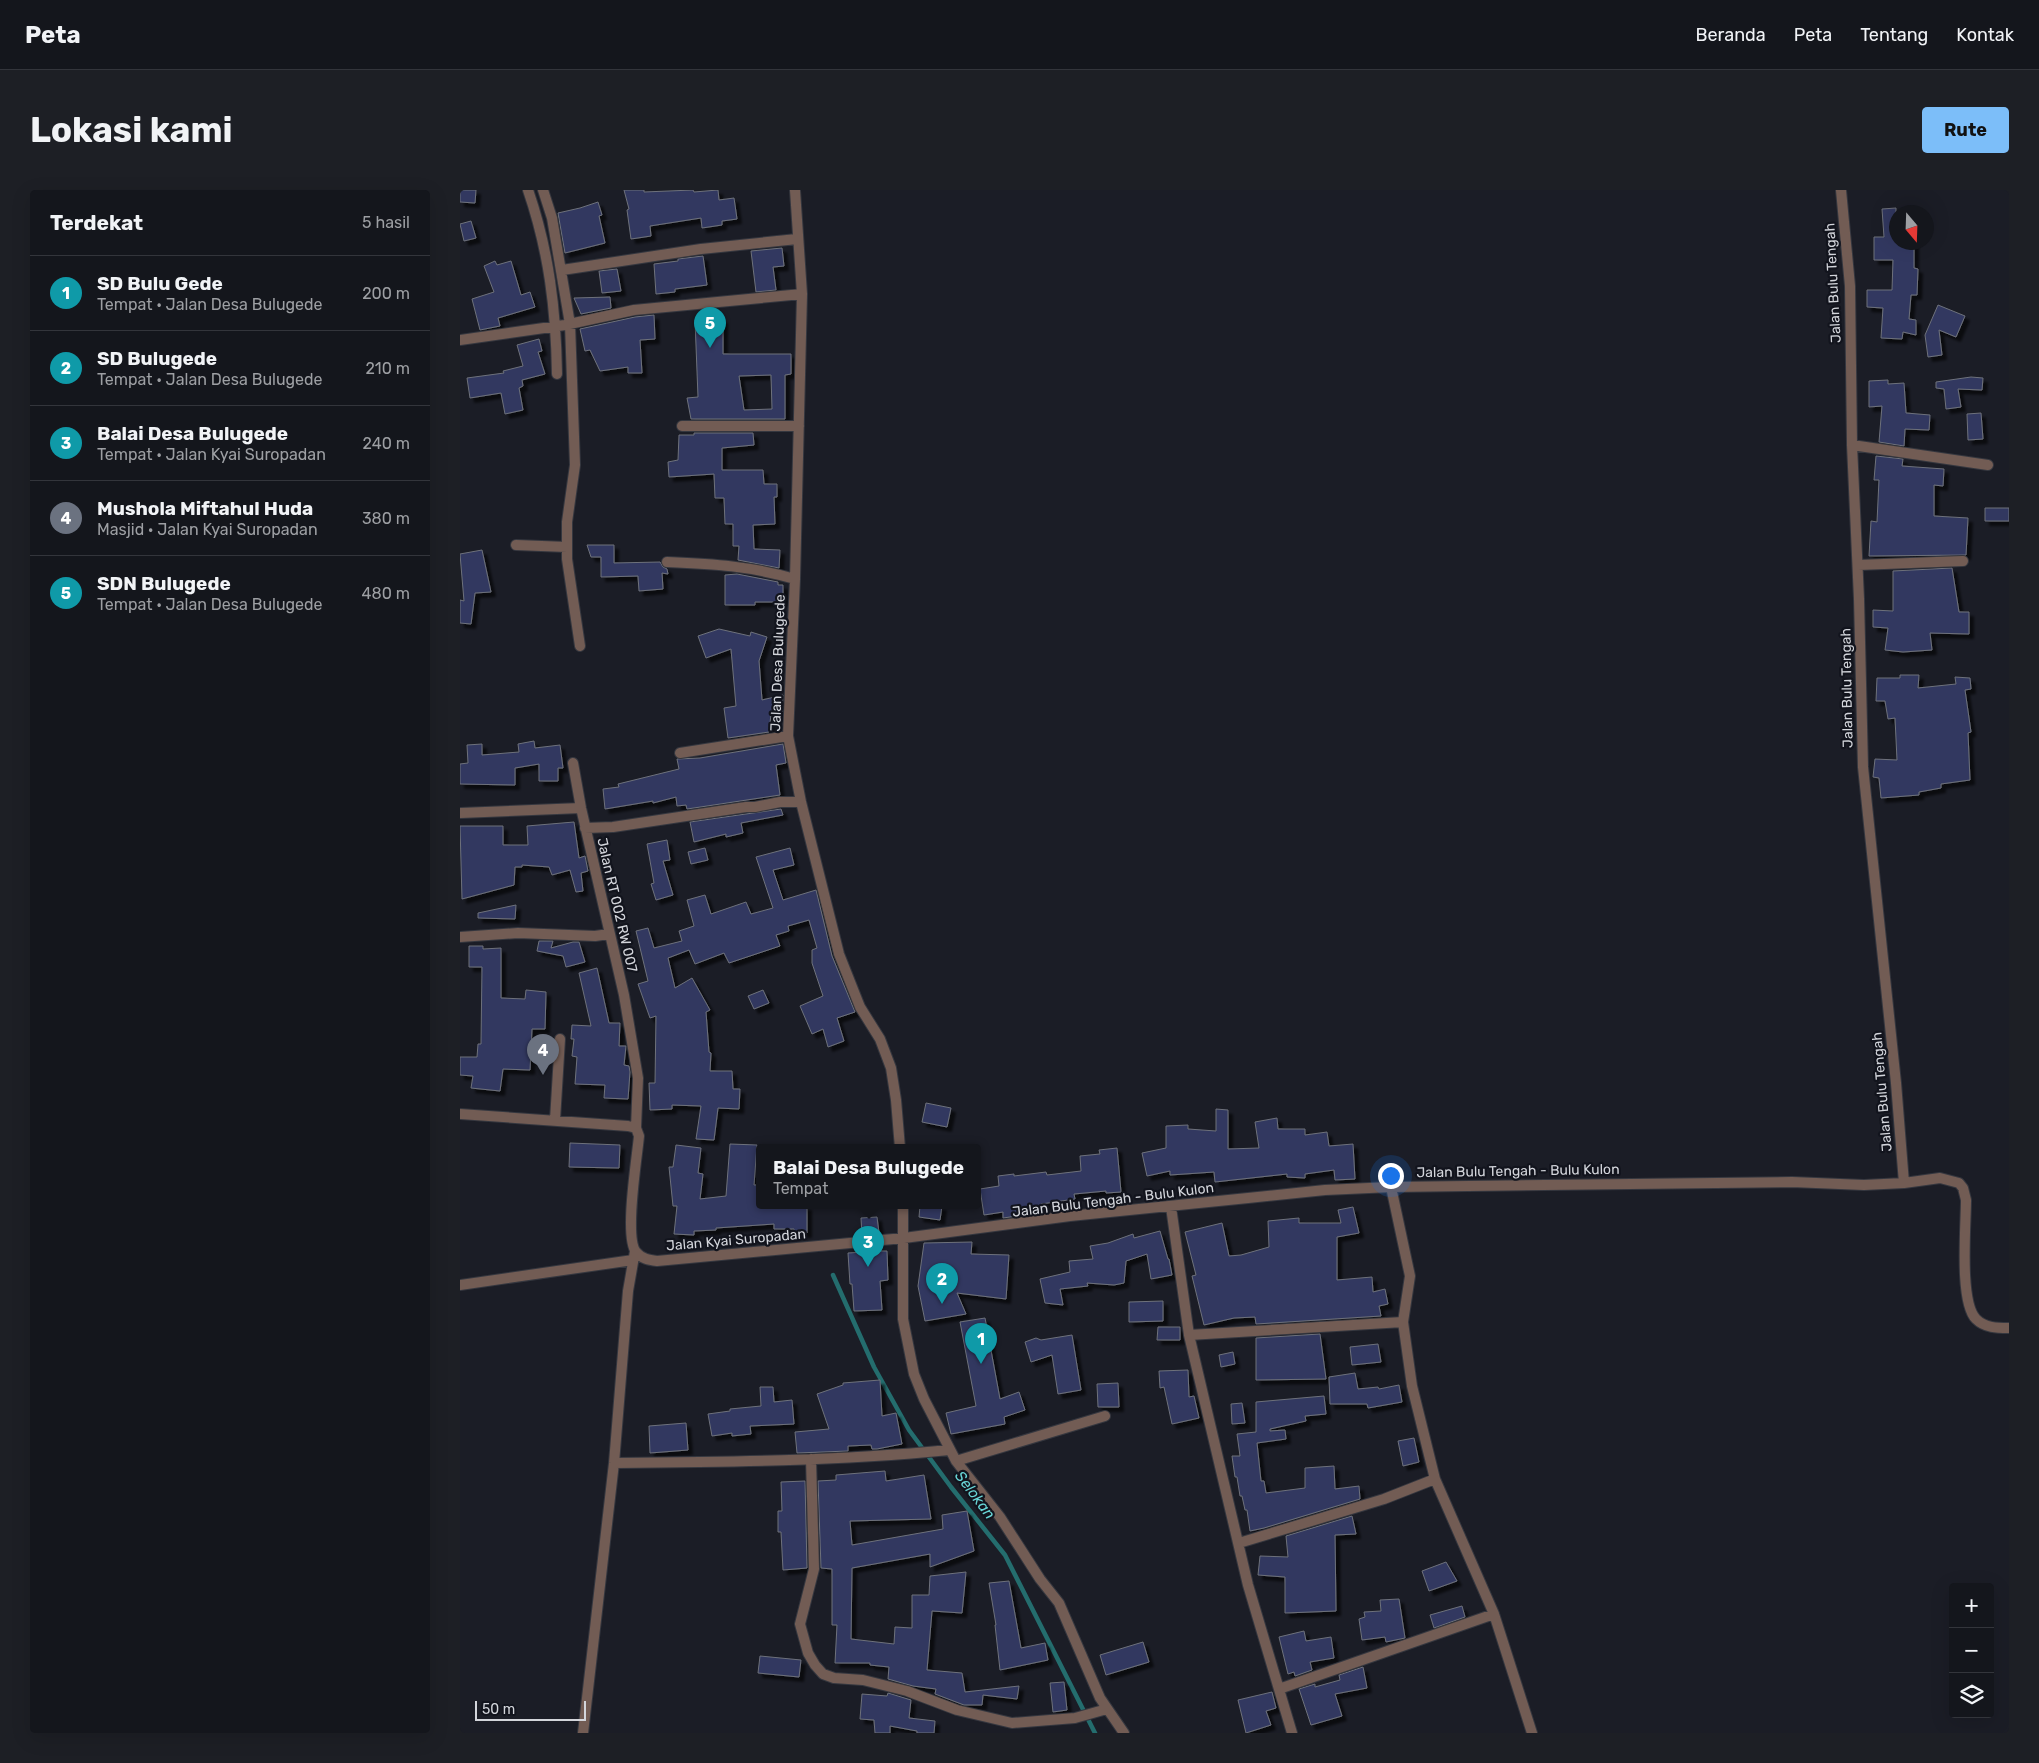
<!DOCTYPE html>
<html lang="id">
<head>
<meta charset="utf-8">
<style>
	body { margin:0; font-family:Rubik,sans-serif; background:#1d1f25; color:#f1f3f6 }
	.controls { position:absolute; right:15px; bottom:15px; display:grid; overflow:hidden; border-radius:5px; box-shadow:0 5px 20px #0002 }
	.controls button { width:45px; height:45px; display:grid; place-items:center; padding:0; border:0; border-bottom:1px solid #33353b; background:#14161c; color:#f1f3f6; font:25px sans-serif }
	.compass { position:absolute; left:1429px; top:15px; width:45px; height:45px; border-radius:50%; background:#14161c; box-shadow:0 5px 20px #0002; rotate:161deg }
	.scale { position:absolute; left:15px; bottom:12px; width:111px; box-sizing:border-box; padding-left:5px; border:2px solid #d3d5db; border-top:0; font-size:14px; line-height:18px; white-space:nowrap; color:#d3d5db; -webkit-text-stroke:4px #12141d; paint-order:stroke }
	.you { position:absolute; left:930px; top:985px; width:18px; height:18px; margin:-12px; border:4px solid #fff; border-radius:50%; background:#1a73e8; box-shadow:0 0 0 8px #1a73e833 }
	.badge { display:grid; place-items:center; width:32px; height:32px; border-radius:50%; background:#7cbef9; color:#fff; font-size:16px; font-weight:700 }
	.pin { position:absolute; translate:-50% -41px; filter:drop-shadow(0 1px 2px #0008) }
	.pin::after { content:''; position:absolute; top:26px; width:18px; height:15px; background:inherit; clip-path:polygon(0 0,100% 0,50% 100%) }
	.popup { position:absolute; left:296px; top:954px; width:225px; height:65px; box-sizing:border-box; display:grid; place-content:center; border-radius:5px; background:#14161c; filter:drop-shadow(0 1px 4px #0005); font-size:16px; white-space:nowrap; color:#9d9fa3 }
	.popup b { font-size:19px; color:#f1f3f6 }
	.popup::after { content:''; position:absolute; left:50%; top:100%; margin-left:-10px; border:10px solid transparent; border-top-color:#14161c }
	.list { margin:0; padding:0; list-style:none }
	h2 { display:flex; justify-content:space-between; align-items:center; height:65px; margin:0; padding:0 20px; font-size:21px }
	h2 small { font-size:16px; font-weight:400; color:#9d9fa3 }
	.list li { display:grid; grid-template-columns:32px 1fr auto; gap:15px; align-items:center; box-sizing:border-box; height:75px; padding:0 20px; border-top:1px solid #33353b }
	.list b { display:block; font-size:19px; white-space:nowrap }
	.list p { margin:0; font-size:16px; white-space:nowrap; color:#9d9fa3 }
	.list em { font-size:16px; font-style:normal; color:#9d9fa3 }
	.icon { flex:none; width:28px; height:28px; fill:none; stroke:currentColor; stroke-width:2; stroke-linecap:round; stroke-linejoin:round }
	.map { position:relative; flex:none; width:1549px; height:1543px; overflow:hidden; border-radius:5px }
	header { display:flex; align-items:center; gap:30px; box-sizing:border-box; height:70px; padding:0 25px; background:#14161c; border-bottom:1px solid #33353b }
	header strong { font-size:24px }
	nav { display:flex; gap:28px; margin-inline-start:auto; font-size:18px }
	.intro { display:flex; align-items:center; justify-content:space-between; box-sizing:border-box; height:120px; padding:0 30px }
	h1 { margin:0; font-size:35px }
	.button { padding:12px 22px; border-radius:5px; background:#7cbef9; color:#111; font-size:18px; font-weight:700 }
	main { display:flex; gap:30px; padding:0 30px }
	aside { flex:1; background:#14161c; border-radius:5px; box-shadow:0 5px 20px #0002 }
	.map>svg:first-child { display:block }
	.lines { fill:none; stroke-linecap:round; stroke-linejoin:round }
	.stream { stroke:#246d6e; stroke-width:4.5 }
	.building { fill:#313961; stroke:#6e717b; fill-rule:evenodd; filter:url(#shadow) }
	.minor-casing { stroke:#35373f; stroke-width:12 }
	.minor { stroke:#725c54; stroke-width:10 }
	.labels { text-anchor:middle; dominant-baseline:central; stroke-width:4.5; stroke-linejoin:round; paint-order:stroke }
	.street-label { font-size:14px; fill:#d3d5db; stroke:#12141d }
	.water-label { font-size:15px; font-style:italic; fill:#69d6d7; stroke:#12141d }
</style>
</head>
<body>
<header>
<strong>Peta</strong>
<nav><a>Beranda</a><a>Peta</a><a>Tentang</a><a>Kontak</a></nav>
</header>
<div class="intro"><h1>Lokasi kami</h1><a class="button">Rute</a></div>
<main>
<aside>
<h2>Terdekat<small>5 hasil</small></h2>
<ul class="list">
<li><span class="badge" style="background:#0f9aa8">1</span><div><b>SD Bulu Gede</b><p>Tempat · Jalan Desa Bulugede</p></div><em>200 m</em></li>
<li><span class="badge" style="background:#0f9aa8">2</span><div><b>SD Bulugede</b><p>Tempat · Jalan Desa Bulugede</p></div><em>210 m</em></li>
<li><span class="badge" style="background:#0f9aa8">3</span><div><b>Balai Desa Bulugede</b><p>Tempat · Jalan Kyai Suropadan</p></div><em>240 m</em></li>
<li><span class="badge" style="background:#6b7280">4</span><div><b>Mushola Miftahul Huda</b><p>Masjid · Jalan Kyai Suropadan</p></div><em>380 m</em></li>
<li><span class="badge" style="background:#0f9aa8">5</span><div><b>SDN Bulugede</b><p>Tempat · Jalan Desa Bulugede</p></div><em>480 m</em></li>
</ul>
</aside>
<div class="map">
<svg width="1549" height="1543" viewBox="0 0 1549 1543">
	<defs>
		<filter id="shadow"><feDropShadow dx="4.5" dy="4.5" stdDeviation="1" flood-color="#0009"/></filter>
	</defs>
	<rect width="100%" height="100%" fill="#1b1d26"/>
	<g class="lines">
		<!-- stream -->
		<path class="stream" d="M373 1085 414 1177 449 1240 491 1297 545 1365 635 1543"/>
	</g>
	<!-- building -->
	<path class="building" d="M0 0H16L15 13 0 12Z
		M164 0H184V2L233 0 234 2 258 0 259 10 274 8 277 29 262 31V35L242 38 241 28 190 36 191 46 171 49 167 20 169 19Z
		M138 12 142 25 139 26 145 53 105 63 98 23 120 18Z
		M1436 18V52H1454V78L1458 79 1457 105H1451L1449 129 1456 130V145L1443 142 1442 149 1421 148 1423 118 1407 117V100H1432L1433 70H1414V47H1424L1422 19Z
		M11 31 16 48 4 51 0 34Z
		M322 58 324 76 313 77 316 100 296 102 291 61Z
		M243 66 247 95 215 99V102L196 104 194 74 218 71V69Z
		M35 71 37 75 51 71 61 105 70 102 75 117 38 128 40 136 20 140 12 109 34 102 24 76Z
		M157 79 161 101 142 103 139 81Z
		M150 107 151 118 121 124 114 108Z
		M1478 115 1505 126 1496 147 1479 140 1482 165 1468 167 1465 145Z
		M194 125 195 149 180 150 182 183H168V177L140 181 130 160 125 161 120 139 175 127Z
		M263 129V164H331V184L325 185V229H231L227 208 238 207 235 130ZM311 185 312 219 284 220 279 186Z
		M79 149 82 161 78 162 85 184 62 190 63 196 59 198 63 220 45 224 41 203 10 208 7 188 44 183 43 181 63 176 57 155Z
		M1511 187 1523 188 1522 200 1498 199 1501 217 1486 219 1484 199 1476 198V192Z
		M1428 190V194L1444 193 1446 223 1470 225 1469 240 1445 239 1444 256 1419 252 1422 216 1409 217V191Z
		M1521 223 1523 249 1508 250 1507 224Z
		M234 243H293L294 255 262 258V280H303L304 294H317V307H314L315 334 293 335 294 359 320 360 319 378 278 370 279 356H273V334H265L264 308H255L254 284 209 287 208 272 218 270 219 245H234Z
		M1416 266 1443 269 1442 276 1484 279 1483 296 1474 295V326L1508 328 1506 365 1409 366 1411 331 1417 332 1419 290H1414Z
		M1525 318H1549V331H1525Z
		M127 355H154V373L200 372 203 377 207 379 208 384 202 383 203 399 179 401 178 386 141 387V367H131Z
		M22 360 31 402 15 403 11 434 0 433V410L4 411 0 364Z
		M1492 378 1499 422H1509V444L1470 443 1472 460 1443 462 1425 460 1428 438 1413 437V420L1433 421V381Z
		M265 385 277 384 318 392V395H323V412H295V415H265Z
		M259 439 290 446 291 442 307 447 299 471 302 510 323 505 322 522 311 524 309 542 268 548 264 518 276 516 271 459 246 468 238 446Z
		M1440 485H1459L1458 498 1496 494 1495 487 1510 488 1511 499 1505 500 1511 542 1508 543 1510 590 1481 594V598L1459 602V605L1421 608 1419 588 1413 587 1415 569 1437 570 1435 528 1428 529 1425 511H1416L1417 488H1440Z
		M74 551 75 558 100 555 103 578H98V591H79V574L55 578V595L0 594V574L8 573 7 555 22 554V565L59 562 58 554Z
		M323 554 326 573 316 575 320 605 227 619 226 615 217 616 216 607 193 613V611L145 619 143 599 159 597 158 594 219 579 217 569 240 568Z
		M321 619 323 625 281 633 283 643 266 647V644L234 652 230 632Z
		M114 632 119 668 125 666 128 681 121 683 123 701 116 702 110 680 92 685 89 677 62 675V677H55L54 695 2 709 0 636H43V655H68L67 636Z
		M207 650 210 670 203 671 213 705 196 710 191 694 194 693 187 654Z
		M245 658 248 670 231 674 228 662Z
		M330 658 334 675 313 680 323 710 356 700 372 766 395 822 377 828 384 851 368 857 363 839 352 844 340 816 363 806 352 773V760L357 758 349 730 328 736 329 741 316 745 320 756 269 773 264 763 235 774 229 760 208 768 215 798 232 788 250 820 246 822 249 862 251 863 250 881H272L273 899H280L279 919 258 918 254 950 236 949 241 916 212 915V919L190 920 189 893H195L196 826 190 828 178 794 188 791 176 741 188 738 194 758 222 751 219 741 234 736 227 710 245 705 251 724 286 712 291 724 313 718 296 667Z
		M56 715 55 729 18 728V723Z
		M79 751H93L91 758 113 752H119L125 772 106 777 103 766 77 761Z
		M9 756H23V759L41 758V808L65 809 66 800 86 802 85 839H72L70 880 43 879 40 901 11 898 13 886 0 885V867H17L18 854H21L22 777H9Z
		M137 778 149 833H160L159 856H166L164 875 169 876 170 882 168 909 144 908 145 895 115 894 117 867 112 866 114 849H111L112 835 131 836 119 783Z
		M303 800 309 813 294 819 288 806Z
		M466 913 491 918 487 937 462 932Z
		M756 919 768 920V959L799 958 795 932 817 928 818 939H845V945L867 942 869 956 893 954 895 989 875 990 874 980 845 984V988L827 987V984L755 992 754 982 710 985V981L687 986 682 963 706 958V936L728 935V939L756 941Z
		M110 953 160 955 159 978 109 977Z
		M270 954 297 955 294 995H299V1016H347V1043H334V1039H314V1034L256 1038V1040L234 1041V1045L214 1044 217 1016H213L209 977H213L216 955 241 958 238 983 243 984 240 1009 266 1006Z
		M657 958 661 1002 646 1003V1001L614 1004 615 1009 581 1014 582 1020 557 1023V1026L543 1028V1022L524 1025 520 999 539 996 538 986 554 984V986L586 982 587 985 621 981 620 966 640 964 639 960Z
		M460 1016H482L480 1030 459 1027Z
		M893 1017 899 1043 877 1047V1090L912 1087 913 1102 925 1099 928 1114 919 1116 921 1126 796 1134 795 1127 774 1128 744 1135 732 1086 736 1085 725 1042 762 1033 769 1066 781 1065 809 1057 808 1031 839 1028V1033H881L878 1020Z
		M417 1027 419 1043 402 1045 401 1028Z
		M700 1041 708 1069H709L712 1085 691 1089 687 1064 666 1071 664 1093 654 1095 627 1093 628 1096 600 1099 603 1115 585 1113 580 1089 610 1082 609 1071 633 1069 630 1056 648 1053 673 1044 674 1048Z
		M512 1052 511 1064 549 1065 546 1109 497 1103 506 1124 465 1131 458 1096 464 1053Z
		M420 1057V1061H427L428 1090 420 1091 422 1120 394 1121 392 1094H390L388 1063 404 1062V1059Z
		M703 1111V1131L669 1132V1112Z
		M525 1128 540 1209 559 1202 565 1220 544 1227 545 1234 491 1244 486 1223 516 1216 500 1132Z
		M698 1137H720V1150H697Z
		M860 1144 866 1189 796 1190V1148Z
		M612 1145 621 1200 598 1204 592 1165 571 1172 565 1152 576 1148 581 1150Z
		M918 1154 921 1172 892 1175 890 1157Z
		M773 1162 775 1174 761 1177 759 1165Z
		M728 1180 729 1207 734 1206 739 1228 712 1234 704 1197 700 1198 699 1181Z
		M895 1183 898 1199 918 1197 919 1199 939 1195 942 1212 908 1218 907 1214H870L869 1187Z
		M420 1190 422 1226 436 1223 442 1254 417 1259H412L411 1255 388 1256V1261L337 1263 335 1242 369 1239 357 1204 383 1195V1193Z
		M658 1193 659 1217H638L637 1194Z
		M300 1197H313L314 1212 332 1210 334 1234 290 1236 291 1244 272 1246V1243L252 1246 248 1224 270 1221V1219L301 1216Z
		M864 1206 866 1224 845 1226 846 1231 810 1239V1241L825 1240 826 1249 797 1253 801 1291H804L806 1303 845 1298V1278L874 1276 875 1299 899 1296 900 1309 804 1338 790 1341 787 1320H785L782 1306H780L777 1287H775L772 1266H780L777 1244 796 1242V1212Z
		M782 1213 785 1233 772 1234 771 1214Z
		M226 1233 228 1260 190 1263 189 1236Z
		M954 1248 959 1272 943 1276 938 1251Z
		M425 1281 426 1291 464 1285 471 1329 390 1331 392 1355 483 1339 482 1325 507 1321 514 1361 470 1377V1364L392 1378 391 1449 434 1454 435 1437 452 1438V1405H469L470 1386 506 1382 502 1423 472 1421 467 1480 502 1483 505 1502 559 1496 557 1509 523 1505 522 1515H504L475 1504 476 1499 453 1496 428 1489 429 1477 410 1475V1473H375L377 1435H372V1379L361 1378 358 1291 376 1290V1285Z
		M345 1291 347 1378 323 1380 321 1342H318V1321H322L321 1292Z
		M892 1326 896 1344 875 1345 876 1421 825 1423V1387L798 1385 800 1366 828 1367 826 1346Z
		M986 1372 997 1391 969 1401 962 1381Z
		M549 1391 561 1458 585 1453 588 1470 540 1480 535 1435H536L529 1393Z
		M939 1409 945 1448 926 1452 925 1447 902 1450 899 1429 905 1427 904 1422 921 1421 920 1410Z
		M1002 1416 1005 1427 974 1438 970 1425Z
		M844 1441 846 1451 871 1447 874 1468 850 1472 852 1480 835 1486 834 1482 828 1484 819 1447Z
		M683 1452 689 1472 646 1485 640 1465Z
		M300 1466 341 1470 339 1487 298 1483Z
		M903 1477 907 1498 875 1504 882 1526 851 1535 839 1499 855 1494V1497L880 1490 879 1485Z
		M604 1492 607 1520 593 1522 590 1493Z
		M812 1502 816 1518 806 1521 811 1535 786 1543 778 1510Z
		M428 1503 451 1510 449 1528 475 1531 474 1543H457V1541L430 1536V1543H415L414 1530 400 1529 402 1504 427 1506Z"/>
	<g class="lines">
		<!-- minor casing -->
		<g class="minor-casing">
			<path id="minor" d="M68 0C89 61 96 120 97 184
				M83 0 92 28 110 134 115 275 107 332V369L120 456
				M335 0 342 104 335 389 328 546 341 612 379 764 400 817 420 849 431 878 436 910 440 958
				M1381 0 1390 96 1392 255 1399 409 1403 577 1436 893 1444 993
				M102 80 241 59 337 49
				M0 150 105 135 174 120 342 104
				M222 236H339
				M1392 255 1528 275
				M56 355 107 357
				M207 372C254 374 290 376 335 389
				M1398 375 1503 371
				M220 563 328 546
				M113 573 121 618 164 805 178 888 176 938
				M0 623 121 618
				M125 638 153 637 286 617H295L320 612H341
				M0 747 58 743 135 746 149 744
				M0 924 168 936 176 938 179 946C177 968 164 1047 176 1062 182 1069 189 1070 197 1071L444 1048 610 1026 788 1008 865 1000 931 997 1332 992 1404 995 1444 993 1480 988 1499 993 1503 998 1506 1010C1506 1035 1499 1112 1516 1129 1525 1138 1537 1138 1549 1138
				M95 930 100 849
				M931 997 950 1086 943 1132 952 1196 975 1289 1034 1424 1072 1543
				M443 1016V1129L454 1184 464 1209 496 1271 540 1327 580 1389 599 1413 640 1508 664 1543
				M711 1017 729 1145 788 1395 832 1543
				M0 1095 173 1070
				M729 1145 943 1132
				M351 1269 354 1379 340 1434 348 1463 355 1475 363 1484 374 1488 403 1490 447 1501 497 1520 552 1533 615 1528 647 1519
				M496 1271 645 1226
				M154 1273C266 1272 378 1271 489 1260
				M779 1353 924 1309 975 1289
				M819 1499 1034 1424
				M123 1543 154 1273 168 1101 175 1061"/>
		</g>
		<!-- minor -->
		<use href="#minor" class="minor"/>
	</g>
	<g class="labels">
		<!-- street labels -->
		<g class="street-label">
			<text transform="translate(1373 93) rotate(-93)">Jalan Bulu Tengah</text>
			<text transform="translate(318 473) rotate(-88)">Jalan Desa Bulugede</text>
			<text transform="translate(1387 498) rotate(-91)">Jalan Bulu Tengah</text>
			<text transform="translate(157 715) rotate(77)">Jalan RT 002 RW 007</text>
			<text transform="translate(1422 902) rotate(-95)">Jalan Bulu Tengah</text>
			<text transform="translate(1058 981) rotate(-1)">Jalan Bulu Tengah - Bulu Kulon</text>
			<text transform="translate(653 1010) rotate(-7)">Jalan Bulu Tengah - Bulu Kulon</text>
			<text transform="translate(276 1050) rotate(-5)">Jalan Kyai Suropadan</text>
		</g>
		<!-- water labels -->
		<g class="water-label">
			<text transform="translate(515 1305) rotate(53)">Selokan</text>
		</g>
	</g>
</svg>
<div class="controls">
<button>+</button>
<button>−</button>
<button><svg class="icon" aria-label="layers" viewBox="0 0 24 24"><path d="M12 4l9 5-9 5-9-5zM3 14l9 5 9-5"/></svg></button>
</div>
<svg class="compass" viewBox="-18 -18 36 36"><path d="M0-13l5 13h-10z" fill="#e53935"/><path d="M0 13l5-13h-10z" fill="#9d9fa3"/></svg>
<div class="scale">50 m</div>
<div class="you"></div>
<div class="pin badge" style="left:521px;top:1174px;background:#0f9aa8">1</div>
<div class="pin badge" style="left:482px;top:1114px;background:#0f9aa8">2</div>
<div class="pin badge" style="left:408px;top:1077px;background:#0f9aa8">3</div>
<div class="popup"><b>Balai Desa Bulugede</b>Tempat</div>
<div class="pin badge" style="left:83px;top:885px;background:#6b7280">4</div>
<div class="pin badge" style="left:250px;top:158px;background:#0f9aa8">5</div>
</div>
</main>
</body>
</html>
